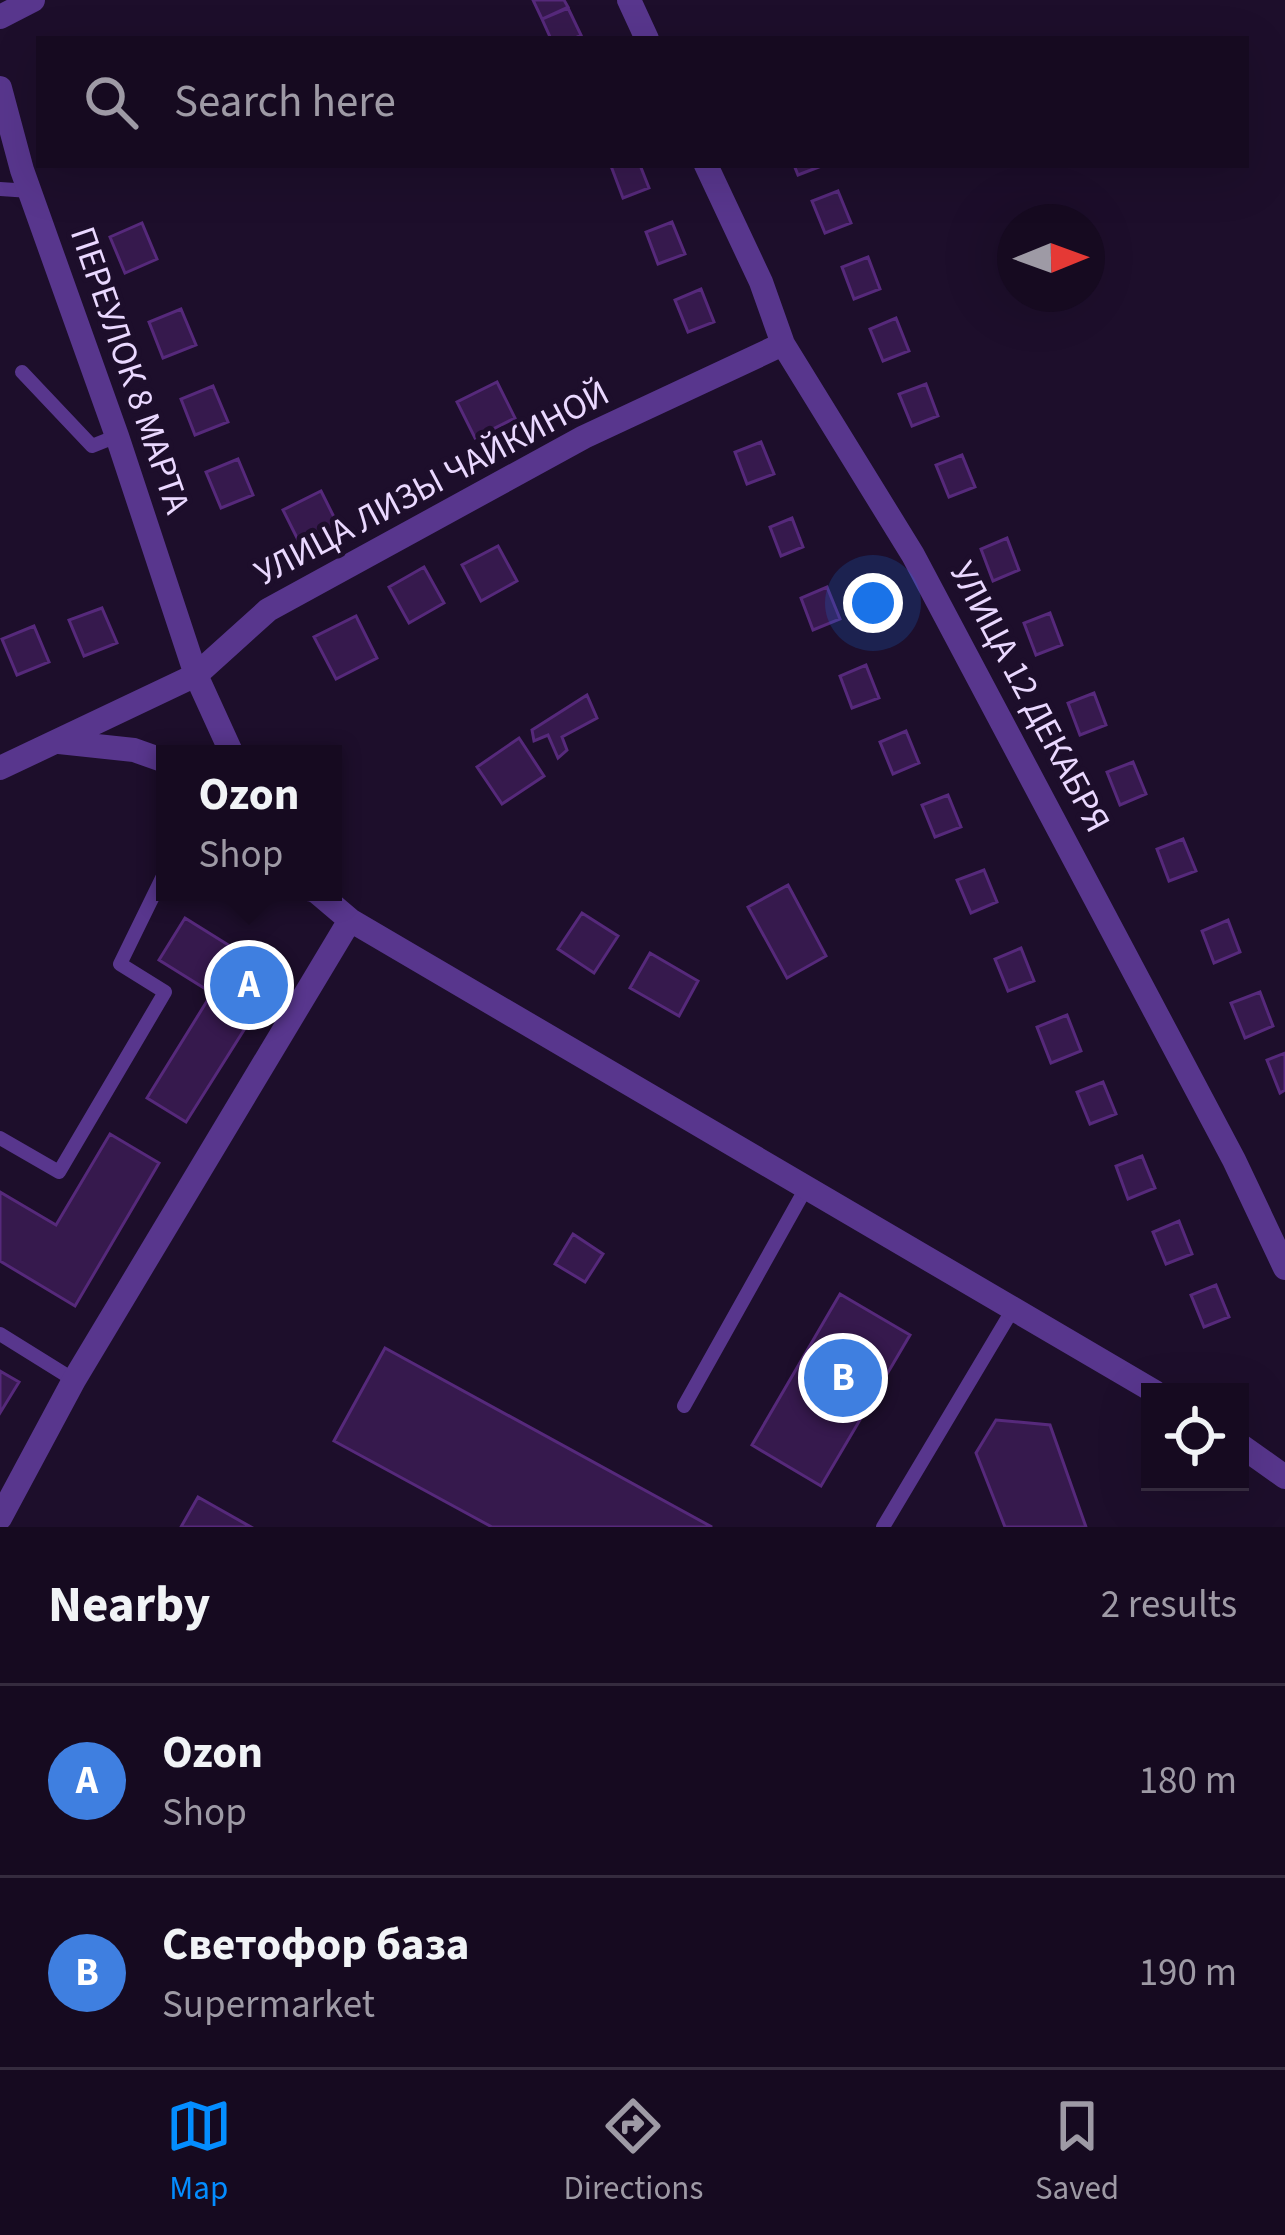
<!DOCTYPE html>
<html lang="en">
<head>
<meta charset="utf-8">
<style>
	body { margin:0; font-family:"Source Sans 3",sans-serif; background:#23182d; color:#f1f3f6 }
	.controls { position:absolute; right:36px; bottom:36px; display:grid; overflow:hidden; border-radius:0px; box-shadow:0 12px 48px #0002 }
	.controls button { width:108px; height:108px; display:grid; place-items:center; padding:0; border:0; border-bottom:3px solid #352b3e; background:#160a20; color:#f1f3f6; font:60px sans-serif }
	.compass { position:absolute; left:997px; top:204px; width:108px; height:108px; border-radius:50%; background:#160a20; box-shadow:0 12px 48px #0002; rotate:89deg }
	.you { position:absolute; left:873px; top:603px; width:42px; height:42px; margin:-30px; border:9px solid #fff; border-radius:50%; background:#1a73e8; box-shadow:0 0 0 18px #1a73e833 }
	.badge { display:grid; place-items:center; width:78px; height:78px; border-radius:50%; background:#048dff; color:#fff; font-size:39px; font-weight:700 }
	.pin { position:absolute; translate:-50% -50%; border:6px solid #fff; box-shadow:0 3px 12px #0006 }
	.popup { position:absolute; left:156px; top:745px; width:186px; height:156px; box-sizing:border-box; display:grid; place-content:center; border-radius:0px; background:#160a20; filter:drop-shadow(0 3px 9px #0005); font-size:39px; white-space:nowrap; color:#9e9aa5 }
	.popup b { font-size:45px; color:#f1f3f6 }
	.popup::after { content:''; position:absolute; left:50%; top:100%; margin-left:-24px; border:24px solid transparent; border-top-color:#160a20 }
	.list { margin:0; padding:0; list-style:none }
	h2 { display:flex; justify-content:space-between; align-items:center; height:156px; margin:0; padding:0 48px; font-size:51px }
	h2 small { font-size:39px; font-weight:400; color:#9e9aa5 }
	.list li { display:grid; grid-template-columns:78px 1fr auto; gap:36px; align-items:center; box-sizing:border-box; height:192px; padding:0 48px; border-top:3px solid #352b3e }
	.list b { display:block; font-size:45px; white-space:nowrap }
	.list p { margin:0; font-size:39px; white-space:nowrap; color:#9e9aa5 }
	.list em { font-size:39px; font-style:normal; color:#9e9aa5 }
	.icon { flex:none; width:66px; height:66px; fill:none; stroke:currentColor; stroke-width:2; stroke-linecap:round; stroke-linejoin:round }
	.map { position:relative; flex:none; width:1285px; height:1527px; overflow:hidden }
	.search { position:absolute; background:#160a20; box-shadow:0 12px 48px #0002; left:36px; right:36px; top:36px; height:132px; display:flex; align-items:center; gap:30px; box-sizing:border-box; padding:0 42px; border-radius:0px; color:#9e9aa5; font-size:45px }
	.sheet { height:540px; background:#160a20 }
	nav { display:flex; justify-content:space-around; align-items:center; box-sizing:border-box; height:168px; border-top:3px solid #352b3e; background:#160a20; font-size:33px; color:#9e9aa5 }
	nav a { display:grid; justify-items:center; gap:6px }
	nav .on { color:#048dff }
	.map>svg:first-child { display:block }
	.building { fill:#36194d; stroke:#56297b; stroke-width:3 }
	.lines { fill:none; stroke-linecap:round; stroke-linejoin:round }
	.service { stroke:#58368d; stroke-width:14 }
	.minor { stroke:#58368d; stroke-width:24 }
	.labels { text-anchor:middle; dominant-baseline:central; stroke-width:10; stroke-linejoin:round; paint-order:stroke }
	.street-label { font-size:36px; fill:#ead8ff; stroke:#1d0e2b }
</style>
</head>
<body>
<div class="map">
<svg width="1285" height="1527" viewBox="0 0 1285 1527">
	<rect width="100%" height="100%" fill="#1d0e2b"/>
	<!-- building -->
	<path class="building" d="M533 0H564L568 7 542 19Z
		M568 8 581 35 573 39H551L542 19Z
		M640 165 649 188 623 198 611 166Z
		M794 165H824L798 175Z
		M838 191 851 223 825 233 812 201Z
		M672 222 685 254 658 264 646 232Z
		M142 223 157 259 125 273 110 237Z
		M868 257 880 289 854 299 842 267Z
		M701 289 714 322 688 332 675 300Z
		M181 309 196 345 163 358 149 322Z
		M896 318 909 351 883 361 870 329Z
		M497 382 515 418 475 438 457 402Z
		M926 384 938 416 912 426 899 394Z
		M213 386 228 422 195 435 181 399Z
		M761 442 774 474 747 484 735 452Z
		M962 455 975 487 949 497 936 465Z
		M238 459 253 495 221 508 206 472Z
		M321 491 338 525 300 544 283 510Z
		M792 518 803 547 781 556 770 527Z
		M1007 538 1019 570 993 581 981 549Z
		M498 546 517 581 481 601 462 565Z
		M424 567 444 603 409 623 389 587Z
		M827 587 840 619 813 630 801 598Z
		M102 608 117 643 84 656 69 620Z
		M1050 613 1062 645 1036 655 1024 623Z
		M356 616 377 658 336 679 314 637Z
		M34 626 49 662 17 675 2 639Z
		M866 665 879 698 852 708 840 676Z
		M1094 693 1106 725 1080 735 1068 703Z
		M587 695 597 718 562 737 567 750 558 758 548 735 534 741 532 730Z
		M906 731 919 763 893 774 880 742Z
		M519 738 544 776 502 804 477 767Z
		M1133 762 1146 794 1120 805 1107 772Z
		M948 795 961 827 935 837 922 805Z
		M1183 839 1196 871 1169 881 1157 849Z
		M984 870 997 902 971 913 957 880Z
		M788 885 826 956 787 978 748 907Z
		M582 913 618 936 594 973 558 949Z
		M185 918 278 976 186 1122 147 1098 212 993 159 960Z
		M1228 920 1240 952 1214 963 1202 931Z
		M1021 948 1034 981 1008 991 995 959Z
		M650 953 698 981 679 1016 630 988Z
		M1260 992 1273 1026 1245 1038 1231 1003Z
		M1067 1015 1081 1051 1051 1063 1037 1027Z
		M1285 1053V1090L1280 1093 1267 1060Z
		M1103 1082 1116 1114 1090 1124 1077 1092Z
		M110 1134 159 1163 75 1306 0 1261V1192L56 1225Z
		M1142 1156 1155 1188 1128 1199 1116 1166Z
		M1179 1221 1192 1254 1166 1264 1153 1232Z
		M573 1234 603 1254 585 1282 555 1264Z
		M1216 1285 1229 1317 1204 1327 1191 1295Z
		M840 1294 910 1335 821 1486 752 1445Z
		M385 1348 712 1527H492L334 1441Z
		M0 1371 19 1382 0 1413Z
		M996 1420 1050 1425 1086 1527H1005L976 1453Z
		M198 1497 251 1527H181Z"/>
	<g class="lines">
		<!-- service -->
		<path class="service" d="M0 189 30 191
			M22 372 92 446 117 436
			M295 892 320 896
			M0 1138 59 1172 165 992 120 964 165 872
			M0 1334 74 1380
			M684 1406 806 1188
			M883 1527 1013 1309"/>
		<!-- minor -->
		<path class="minor" d="M629 0 647 39
			M0 17 33 0
			M0 88 22 170 117 436 196 675 232 754
			M706 165 761 282 783 344 913 555 1234 1160 1285 1268
			M59 742 134 750 165 761
			M0 768 196 675 268 610 584 437 783 344
			M317 892 350 920 1155 1392
			M1240 1445 1285 1477
			M0 1518 74 1380 350 920"/>
	</g>
	<g class="labels">
		<!-- street labels -->
		<g class="street-label">
			<text transform="translate(130 370) rotate(71)">ПЕРЕУЛОК 8 МАРТА</text>
			<text transform="translate(432 483) rotate(-28)">УЛИЦА ЛИЗЫ ЧАЙКИНОЙ</text>
			<text transform="translate(1030 697) rotate(62)">УЛИЦА 12 ДЕКАБРЯ</text>
		</g>
	</g>
</svg>
<div class="controls">
<button><svg class="icon" aria-label="locate" viewBox="0 0 24 24"><circle cx="12" cy="12" r="6"/><path d="M12 2v4M12 18v4M2 12h4M18 12h4"/></svg></button>
</div>
<svg class="compass" viewBox="-18 -18 36 36"><path d="M0-13l5 13h-10z" fill="#e53935"/><path d="M0 13l5-13h-10z" fill="#9e9aa5"/></svg>
<div class="you"></div>
<div class="pin badge" style="left:249px;top:985px;background:#3f7fe0">A</div>
<div class="popup"><b>Ozon</b>Shop</div>
<div class="pin badge" style="left:843px;top:1378px;background:#3f7fe0">B</div>
<div class="search"><svg class="icon" aria-label="search" viewBox="0 0 24 24"><circle cx="10" cy="10" r="6"/><path d="M15 15l6 6"/></svg>Search here</div>
</div>
<section class="sheet">
<h2>Nearby<small>2 results</small></h2>
<ul class="list">
<li><span class="badge" style="background:#3f7fe0">A</span><div><b>Ozon</b><p>Shop</p></div><em>180 m</em></li>
<li><span class="badge" style="background:#3f7fe0">B</span><div><b>Светофор база</b><p>Supermarket</p></div><em>190 m</em></li>
</ul>
</section>
<nav>
<a class="on"><svg class="icon" aria-label="map" viewBox="0 0 24 24"><path d="M3 6l6-2 6 2 6-2v14l-6 2-6-2-6 2zM9 4v14M15 6v14"/></svg>Map</a>
<a><svg class="icon" aria-label="directions" viewBox="0 0 24 24"><path d="M12 3l9 9-9 9-9-9zM9 14v-3h6M13 9l2 2-2 2"/></svg>Directions</a>
<a><svg class="icon" aria-label="saved" viewBox="0 0 24 24"><path d="M7 4h10v16l-5-4-5 4z"/></svg>Saved</a>
</nav>
</body>
</html>
